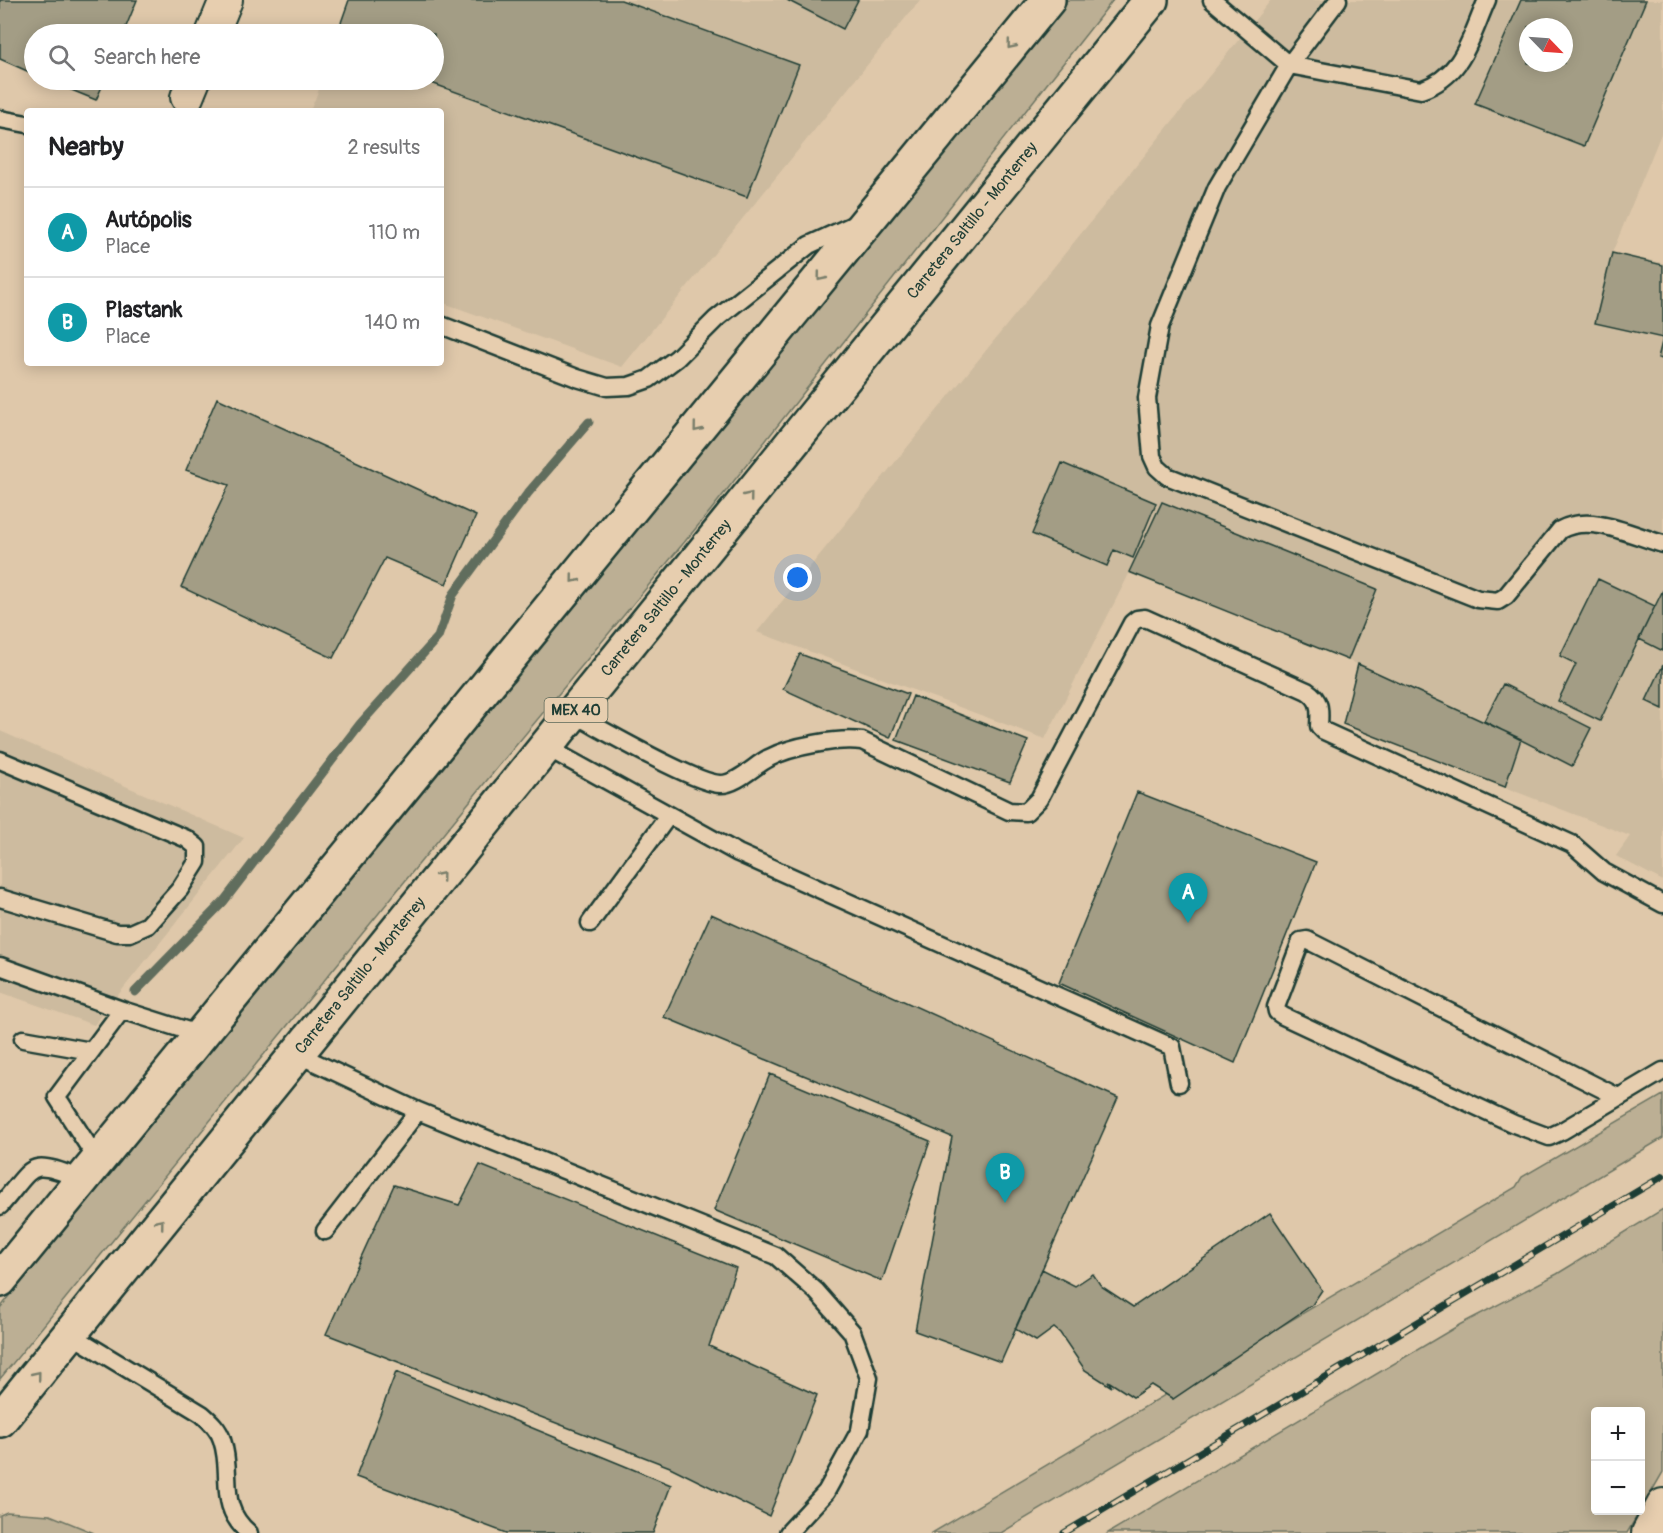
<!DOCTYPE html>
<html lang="en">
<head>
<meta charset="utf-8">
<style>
	body { margin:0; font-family:Pangolin,sans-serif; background:#f2f2f2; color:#202124 }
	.controls { position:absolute; right:18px; bottom:18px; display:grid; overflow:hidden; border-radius:6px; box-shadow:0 3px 15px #0003 }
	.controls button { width:54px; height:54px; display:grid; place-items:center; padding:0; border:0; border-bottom:2px solid #e0e0e0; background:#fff; color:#202124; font:30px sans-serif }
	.compass { position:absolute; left:1519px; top:18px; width:54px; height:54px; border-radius:50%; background:#fff; box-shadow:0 3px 15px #0003; rotate:115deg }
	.you { position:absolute; left:798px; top:578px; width:21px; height:21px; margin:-15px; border:4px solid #fff; border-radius:50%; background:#1a73e8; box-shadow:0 0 0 9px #1a73e833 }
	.badge { display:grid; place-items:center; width:39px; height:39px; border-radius:50%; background:#111827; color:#fff; font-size:20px; font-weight:700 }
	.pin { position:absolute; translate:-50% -50px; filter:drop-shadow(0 2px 3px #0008) }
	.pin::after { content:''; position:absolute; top:32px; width:21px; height:18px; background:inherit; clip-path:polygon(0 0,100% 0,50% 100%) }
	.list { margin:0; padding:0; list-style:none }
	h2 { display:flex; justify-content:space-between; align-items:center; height:78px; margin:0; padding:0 24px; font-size:26px }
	h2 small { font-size:20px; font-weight:400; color:#757577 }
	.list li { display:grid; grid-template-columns:39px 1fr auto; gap:18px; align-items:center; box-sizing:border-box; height:90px; padding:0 24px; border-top:2px solid #e0e0e0 }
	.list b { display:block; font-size:22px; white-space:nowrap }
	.list p { margin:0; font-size:20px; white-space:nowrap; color:#757577 }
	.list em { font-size:20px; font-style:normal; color:#757577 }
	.icon { flex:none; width:33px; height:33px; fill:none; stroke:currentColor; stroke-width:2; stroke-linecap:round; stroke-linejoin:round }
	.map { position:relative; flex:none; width:1663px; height:1533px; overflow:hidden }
	.search { position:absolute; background:#fff; box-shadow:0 3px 15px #0003; left:24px; top:24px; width:420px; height:66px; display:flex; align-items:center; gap:15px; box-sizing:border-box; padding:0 21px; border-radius:33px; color:#757577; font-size:22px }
	.panel { position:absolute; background:#fff; box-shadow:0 3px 15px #0003; left:24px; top:108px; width:420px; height:258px; border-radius:6px }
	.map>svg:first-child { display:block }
	.built { fill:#cdbb9f; fill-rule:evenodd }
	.green { fill:#bcaf94; stroke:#6e7664; stroke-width:1.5 }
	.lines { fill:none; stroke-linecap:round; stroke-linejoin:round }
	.stream { stroke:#616d5d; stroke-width:9 }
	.building { fill:#a39d85; stroke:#1f3d34; stroke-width:1.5; fill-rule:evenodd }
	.lane-casing { stroke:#1f3d34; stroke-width:21 }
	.street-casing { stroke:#1f3d34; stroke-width:36 }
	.primary-casing { stroke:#1f3d34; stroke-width:38 }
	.lane { stroke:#e7ceaf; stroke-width:16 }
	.street { stroke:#e7ceaf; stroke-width:32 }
	.primary { stroke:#e7ceaf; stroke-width:33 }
	.rail-casing { stroke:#1f3d34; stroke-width:7 }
	.rail { stroke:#e7ceaf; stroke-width:4.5; stroke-dasharray:14; stroke-linecap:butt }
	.oneway { stroke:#797e6b }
	.labels { text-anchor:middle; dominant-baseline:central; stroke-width:4.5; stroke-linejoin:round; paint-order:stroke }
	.shield { fill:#e7ceaf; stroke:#5b6859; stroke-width:1.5 }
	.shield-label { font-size:15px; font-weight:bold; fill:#1f3d34 }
	.street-label { font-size:16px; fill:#1f3d34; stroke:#e7ceaf }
</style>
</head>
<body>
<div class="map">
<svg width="1663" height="1533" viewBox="0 0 1663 1533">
	<rect width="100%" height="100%" fill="#dfc8aa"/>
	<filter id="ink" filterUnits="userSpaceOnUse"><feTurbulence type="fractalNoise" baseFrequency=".0167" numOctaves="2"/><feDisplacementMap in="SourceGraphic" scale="12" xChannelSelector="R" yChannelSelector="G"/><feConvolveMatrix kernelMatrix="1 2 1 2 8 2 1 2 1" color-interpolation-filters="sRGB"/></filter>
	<g filter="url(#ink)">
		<!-- built -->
		<path class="built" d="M354 0H920L622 367 441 302V111H310L323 80H434V34H340Z
			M1271 0H1663V129L1612 253 1663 263V881L1616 856 1630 836 1343 724 1357 664 1130 572 1045 739 757 632ZM1528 27H1564V63H1528Z
			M0 731 244 838 94 1025 0 992Z"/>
		<!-- green -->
		<path class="green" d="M1067 0H1113L711 510 488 779 0 1379V1308L538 652Z
			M1663 1095V1138L1001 1533H932L1516 1187 1522 1177Z
			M1663 1209V1472L1641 1510 1640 1412H1596V1510L1640 1511 1627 1533H1108L1461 1324 1557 1274Z
			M7 1512 50 1515 94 1533H0V1515Z"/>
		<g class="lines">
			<!-- stream -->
			<path class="stream" d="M135 992 224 901 360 724 438 637 453 595 528 493 589 422"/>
		</g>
		<!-- building -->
		<path class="building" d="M0 0H137L123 34H34V74L0 59Z
			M349 0H621L799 65 747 197 423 80H434V34H337Z
			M787 0H858L843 29Z
			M1521 0H1646L1584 146 1475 104ZM1528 27H1564V63H1528Z
			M47 80H105L96 100Z
			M1612 253 1663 265V359L1658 358 1663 338 1595 323Z
			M217 398 476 516 446 584 385 558 333 658 181 587 229 485 186 470Z
			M1062 463 1156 503 1133 558 1114 550 1107 566 1032 534Z
			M1162 502 1377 589 1348 660 1129 572Z
			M1598 579 1655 606 1600 721 1558 701 1576 664 1560 656Z
			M1663 590V651L1639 639Z
			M800 654 908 694 890 738 783 689Z
			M1358 664 1521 739 1505 787 1343 724Z
			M1663 665V709L1646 701Z
			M1503 684 1591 728 1572 766 1484 721Z
			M913 696 1028 741 1010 782 896 740Z
			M1137 792 1316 862 1235 1063 1059 983Z
			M711 914 1118 1098 1001 1362 915 1331 952 1137 664 1017Z
			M770 1074 930 1141 882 1281 714 1210Z
			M480 1165 736 1268 709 1346 817 1395 769 1516 670 1467 326 1334 394 1185 459 1205Z
			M1270 1213 1322 1290 1312 1305 1173 1399 1151 1385 1133 1397 1108 1381 1112 1387 1085 1370 1060 1333 1054 1328 1036 1341 1015 1329 1042 1269 1075 1286 1093 1274 1101 1286 1133 1307Z
			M396 1372 671 1485 653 1533H506L356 1477Z"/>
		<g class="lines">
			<!-- lane casing -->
			<g class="lane-casing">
				<path id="lane" d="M1212 0 1289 65 1421 90C1464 75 1470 38 1487 0
					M1338 0 1289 65 1217 187 1160 326 1147 398 1152 456 1157 467 1167 476 1478 599 1498 601 1506 596 1560 530C1591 513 1631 535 1663 544
					M0 119 27 124
					M441 325 577 378 607 387 629 386 649 379 677 358 716 319 809 245 857 223
					M573 714C600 728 697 785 721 784 737 784 755 765 769 758 791 746 838 738 862 741L1009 811 1026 812 1039 799 1132 623 1137 619 1145 618 1307 691C1321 700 1320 710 1319 726L1324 731 1572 844 1604 872 1663 904
					M546 747 738 853 1172 1047 1179 1083
					M0 760 187 839 197 847V862L180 889 148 925 130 933H117L0 898
					M590 923 669 815
					M0 966 122 1010 201 1035
					M23 1039 91 1051
					M297 1054 418 1111 776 1256 816 1291 852 1332 869 1378 860 1430 826 1492 788 1533
					M1618 1097 1307 940 1301 941 1276 1007 1277 1012 1283 1016 1514 1124 1549 1137 1562 1131 1663 1071
					M98 1161 57 1097 122 1010
					M0 1206C37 1163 27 1159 82 1179
					M325 1231 418 1111
					M70 1334 202 1414C210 1421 219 1429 222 1440 234 1475 216 1505 249 1533"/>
			</g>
			<!-- street casing -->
			<g class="street-casing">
				<path id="street" d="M212 34 226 0
					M187 97 194 80
					M1648 1533 1663 1505"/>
			</g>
			<!-- primary casing -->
			<g class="primary-casing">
				<g id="primary">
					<path d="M0 1280 1048 0"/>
					<path id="s1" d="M0 1420 1151 0"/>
				</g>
			</g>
			<!-- lane -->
			<use href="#lane" class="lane"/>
			<!-- street -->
			<use href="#street" class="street"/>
			<!-- primary -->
			<use href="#primary" class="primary"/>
			<!-- rail casing -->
			<g class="rail-casing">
				<path id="rail" d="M1064 1533 1663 1176"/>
			</g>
			<!-- rail -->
			<use href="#rail" class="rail"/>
		</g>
		<!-- one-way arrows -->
		<defs><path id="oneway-chevron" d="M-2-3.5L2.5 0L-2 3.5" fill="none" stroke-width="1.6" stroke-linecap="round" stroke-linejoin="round" transform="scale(1.5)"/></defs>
		<g class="oneway">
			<use href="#oneway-chevron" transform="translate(1011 45) rotate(129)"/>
			<use href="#oneway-chevron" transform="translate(821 277) rotate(129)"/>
			<use href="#oneway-chevron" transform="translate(697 428) rotate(129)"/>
			<use href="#oneway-chevron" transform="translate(749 496) rotate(-51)"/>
			<use href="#oneway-chevron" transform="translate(574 579) rotate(129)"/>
			<use href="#oneway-chevron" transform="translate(441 876) rotate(-51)"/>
			<use href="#oneway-chevron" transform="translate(160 1223) rotate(-51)"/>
			<use href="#oneway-chevron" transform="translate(37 1375) rotate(-51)"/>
		</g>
	</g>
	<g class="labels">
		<!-- shield labels -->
		<rect class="shield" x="544.5" y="698" width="63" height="24" rx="4.5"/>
		<g class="shield-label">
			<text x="576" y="710">MEX 40</text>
		</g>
		<!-- street labels -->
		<g class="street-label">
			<text stroke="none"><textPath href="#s1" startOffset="1544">Carretera Saltillo - Monterrey</textPath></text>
			<text stroke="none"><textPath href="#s1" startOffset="1058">Carretera Saltillo - Monterrey</textPath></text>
			<text stroke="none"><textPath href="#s1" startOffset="572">Carretera Saltillo - Monterrey</textPath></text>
		</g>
	</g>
</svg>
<div class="controls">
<button>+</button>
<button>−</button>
</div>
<svg class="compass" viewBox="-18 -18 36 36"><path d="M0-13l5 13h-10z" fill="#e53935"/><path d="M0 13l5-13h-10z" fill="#757577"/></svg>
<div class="you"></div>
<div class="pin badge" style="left:1188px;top:923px;background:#0f9aa8">A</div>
<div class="pin badge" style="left:1005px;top:1203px;background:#0f9aa8">B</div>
<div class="search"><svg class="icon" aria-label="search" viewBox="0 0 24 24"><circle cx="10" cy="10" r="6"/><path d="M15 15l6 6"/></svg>Search here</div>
<section class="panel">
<h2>Nearby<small>2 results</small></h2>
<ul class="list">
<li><span class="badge" style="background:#0f9aa8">A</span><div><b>Autópolis</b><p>Place</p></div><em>110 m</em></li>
<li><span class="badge" style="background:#0f9aa8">B</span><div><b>Plastank</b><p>Place</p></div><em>140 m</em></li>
</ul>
</section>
</div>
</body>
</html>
